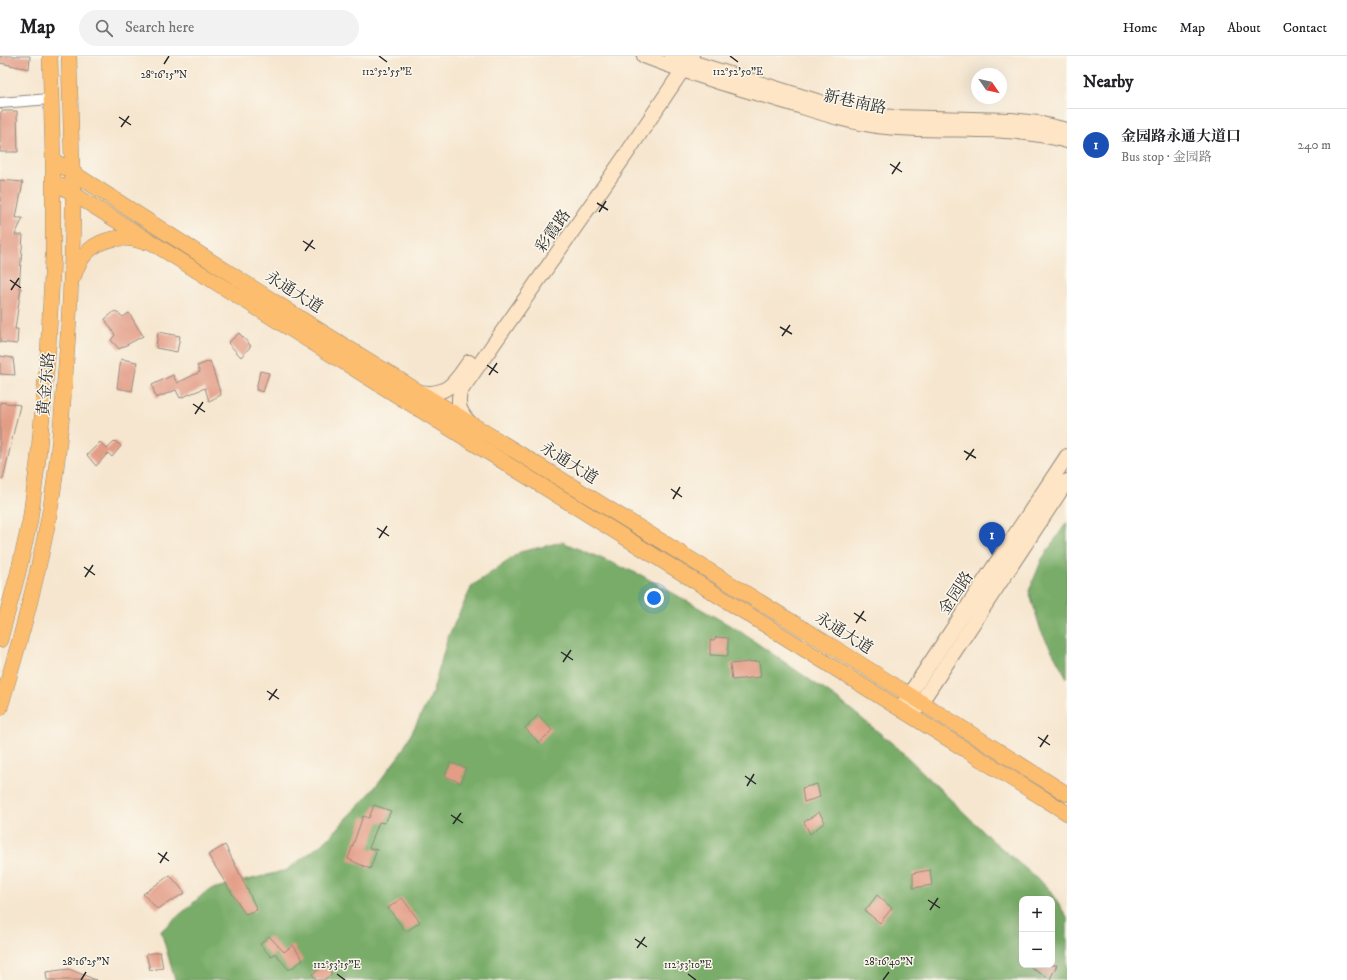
<!DOCTYPE html>
<html lang="en">
<head>
<meta charset="utf-8">
<style>
	body { margin:0; font-family:"IM FELL DW Pica","Noto Serif SC",serif; background:#f2f2f2; color:#202124 }
	.controls { position:absolute; right:12px; bottom:12px; display:grid; overflow:hidden; border-radius:8px; box-shadow:0 4px 16px #0002 }
	.controls button { width:36px; height:36px; display:grid; place-items:center; padding:0; border:0; border-bottom:1px solid #e0e0e0; background:#fff; color:#202124; font:20px sans-serif }
	.compass { position:absolute; left:971px; top:12px; width:36px; height:36px; border-radius:50%; background:#fff; box-shadow:0 4px 16px #0002; rotate:124deg }
	.you { position:absolute; left:654px; top:542px; width:14px; height:14px; margin:-10px; border:3px solid #fff; border-radius:50%; background:#1a73e8; box-shadow:0 0 0 6px #1a73e833 }
	.badge { display:grid; place-items:center; width:26px; height:26px; border-radius:50%; background:#0f766e; color:#fff; font-size:13px; font-weight:700 }
	.pin { position:absolute; translate:-50% -33px; filter:drop-shadow(0 1px 2px #0008) }
	.pin::after { content:''; position:absolute; top:21px; width:14px; height:12px; background:inherit; clip-path:polygon(0 0,100% 0,50% 100%) }
	.list { margin:0; padding:0; list-style:none }
	h2 { display:flex; justify-content:space-between; align-items:center; height:52px; margin:0; padding:0 16px; font-size:17px }
	h2 small { font-size:13px; font-weight:400; color:#757577 }
	.list li { display:grid; grid-template-columns:26px 1fr auto; gap:12px; align-items:center; box-sizing:border-box; height:72px; padding:0 16px; border-top:1px solid #e0e0e0 }
	.list b { display:block; font-size:15px; white-space:nowrap }
	.list p { margin:0; font-size:13px; white-space:nowrap; color:#757577 }
	.list em { font-size:13px; font-style:normal; color:#757577 }
	.icon { flex:none; width:22px; height:22px; fill:none; stroke:currentColor; stroke-width:2; stroke-linecap:round; stroke-linejoin:round }
	.map { position:relative; flex:none; width:1067px; height:924px; overflow:hidden }
	header { display:flex; align-items:center; gap:24px; box-sizing:border-box; height:56px; padding:0 20px; background:#fff; border-bottom:1px solid #e0e0e0 }
	header strong { font-size:19px }
	nav { display:flex; gap:22px; margin-inline-start:auto; font-size:14px }
	.search { width:280px; height:36px; background:#f2f2f2; display:flex; align-items:center; gap:10px; box-sizing:border-box; padding:0 14px; border-radius:22px; color:#757577; font-size:15px }
	main { display:flex }
	aside { flex:1; background:#fff }
	.map>svg:first-child { display:block }
	.forest { fill:#78ac68; stroke:#526c4a; fill-rule:evenodd }
	.building { fill:#e39c86 }
	.lines { fill:none; stroke-linecap:round; stroke-linejoin:round }
	.street-casing { stroke:#90887d; stroke-width:12 }
	.secondary-casing { stroke:#90887d; stroke-width:16 }
	.primary-casing { stroke:#90887d; stroke-width:16 }
	.street { stroke:#fff; stroke-width:10 }
	.secondary { stroke:#fee5c5; stroke-width:14 }
	.primary { stroke:#fcbd6e; stroke-width:15 }
	.ticks { fill:none; stroke:#2b2b2b; stroke-width:1.5 }
	.labels { text-anchor:middle; dominant-baseline:central; stroke-width:3; stroke-linejoin:round; paint-order:stroke }
	.street-label { font-size:16px; fill:#2b2b2b; stroke:#fbf7ec }
	.ticks-label { font-size:10px; text-anchor:middle; fill:#2b2b2b; stroke:#fbf7ec; stroke-width:3; stroke-linejoin:round; paint-order:stroke }
</style>
</head>
<body>
<header>
<strong>Map</strong>
<div class="search"><svg class="icon" aria-label="search" viewBox="0 0 24 24"><circle cx="10" cy="10" r="6"/><path d="M15 15l6 6"/></svg>Search here</div>
<nav><a>Home</a><a>Map</a><a>About</a><a>Contact</a></nav>
</header>
<main>
<div class="map">
<svg width="1067" height="924" viewBox="0 0 1067 924">
	<rect width="100%" height="100%" fill="#fbf7ec"/>
	<filter id="ink" filterUnits="userSpaceOnUse"><feTurbulence type="fractalNoise" baseFrequency=".025" numOctaves="2"/><feDisplacementMap in="SourceGraphic" scale="8" xChannelSelector="R" yChannelSelector="G"/><feConvolveMatrix kernelMatrix="1 2 1 2 8 2 1 2 1" color-interpolation-filters="sRGB"/></filter>
	<filter id="wash" filterUnits="userSpaceOnUse"><feTurbulence type="fractalNoise" baseFrequency=".012" numOctaves="4" result="noise"/><feDisplacementMap in="SourceGraphic" scale="16" xChannelSelector="R" yChannelSelector="G"/><feGaussianBlur stdDeviation="0.9" result="paint"/><feColorMatrix in="noise" values="0 0 0 0 0 0 0 0 0 0 0 0 0 0 0 0 0 1.4 0 .05"/><feComposite in="paint" operator="in"/></filter>
	<g filter="url(#wash)">
		<rect width="100%" height="100%" fill="#f6e6cf"/>
		<!-- forest -->
		<path class="forest" d="M1067 466V622L1041 575 1029 535 1042 503Z
			M562 486 641 519 738 574 839 644 898 692 993 785 1047 831 1067 861V924H175L161 875 208 834 287 814 327 784 372 735 401 697 432 638 448 581 472 530 520 496ZM1022 843H1052V909H1022Z"/>
		<g id="blocks">
			<!-- building -->
			<path class="building" d="M0 0H30L29 13 0 7Z
				M2 55H17L18 96H0V58Z
				M0 124 23 126 16 162H23L15 179H23L19 232H21L15 273H18L17 288 0 286Z
				M115 255 123 261 129 257 143 280 119 293 111 284 115 279 105 263Z
				M158 276 180 280 177 296 156 292Z
				M239 277 251 290 241 301 228 287Z
				M0 300 13 302 15 319 0 318Z
				M121 303 137 306 132 335 117 332Z
				M210 305 221 339 209 345 205 332 180 342 176 334 156 342 152 329 173 319 177 327 200 316 197 310Z
				M260 315 269 317 263 336 256 334Z
				M0 346 20 349 3 423H0Z
				M115 385 121 390 112 401 108 397 96 410 87 399 100 386 107 393Z
				M716 581 728 582V600L710 599V584H714Z
				M759 605 761 621 732 624 730 608Z
				M538 659 552 674 539 687 525 672Z
				M450 707 466 712 461 727 445 720Z
				M817 728 820 741 804 746 802 732Z
				M374 749 391 755 385 767 379 766 369 792 377 794 370 813 348 803 363 760 369 762Z
				M819 756 825 766 810 778 804 766Z
				M225 789 242 822 257 854 245 858 208 799Z
				M930 814 932 829 913 832V817Z
				M170 819 185 837 157 853 143 838Z
				M877 839 892 852 880 867 865 855Z
				M402 842 420 866 406 876 388 852Z
				M269 880 284 896 293 889 303 904 289 914 275 897 271 901 260 888Z
				M160 896 163 912 150 914 146 898Z
				M325 909 332 918 324 924H316L312 918Z
				M1026 909H1057L1050 923Z
				M69 913 96 924H47L46 916Z"/>
		</g>
	</g>
	<g filter="url(#ink)">
		<use href="#blocks" fill-opacity="0" stroke="#90887d" stroke-width="1"/>
		<g class="lines">
			<!-- street casing -->
			<g class="street-casing">
				<path id="street" d="M0 47 50 43"/>
			</g>
			<!-- secondary casing -->
			<g class="secondary-casing">
				<path id="secondary" d="M644 0C690 18 738 32 786 46 816 55 846 66 877 70 940 78 1005 67 1067 85
					M672 0 836 51 869 59 893 61 1011 64 1038 67 1067 74
					M420 336C447 341 455 326 469 306
					M470 367C460 357 457 349 460 336L625 100 692 0
					M903 648 1067 400
					M912 660 1067 425"/>
			</g>
			<!-- primary casing -->
			<g class="primary-casing">
				<path id="primary" d="M53 104 306 266 841 596 1067 738
					M53 125 1067 757
					M74 220C83 187 113 176 143 186
					M0 584 18 517 30 465 38 404 48 296 53 200V104L50 0
					M0 652C20 585 39 518 51 449 57 411 61 373 64 334 69 271 73 206 73 142 72 95 70 47 69 0"/>
			</g>
			<!-- street -->
			<use href="#street" class="street"/>
			<!-- secondary -->
			<use href="#secondary" class="secondary"/>
			<!-- primary -->
			<use href="#primary" class="primary"/>
		</g>
	</g>
	<!-- ticks -->
	<path class="ticks" d="M379 0 387 6M730 0 738 6M164 8 169 0M119 61 131 69M121 71 129 60M890 108 902 116M892 118 900 106M597 147 608 154M599 156 606 145M303 185 315 193M305 195 313 184M10 224 21 232M11 234 19 222M780 271 792 278M782 280 790 269M487 309 498 317M489 319 497 307M193 348 205 356M195 358 203 346M964 395 976 402M966 404 974 393M671 433 682 441M673 443 680 431M377 472 389 480M379 482 387 470M84 511 95 519M85 521 93 509M854 557 866 565M856 567 864 555M561 596 573 604M563 606 571 594M267 635 279 643M269 644 277 633M1038 681 1050 689M1040 691 1048 679M745 720 756 728M747 730 754 718M451 759 463 767M453 768 461 757M158 797 169 805M160 807 167 796M928 844 940 852M930 854 938 842M635 883 647 891M637 892 645 881M337 918 345 924M688 918 696 924M81 924 86 916M883 924 889 916"/>
	<g class="labels">
		<!-- street labels -->
		<g class="street-label">
			<text transform="translate(855 46) rotate(12)">新巷南路</text>
			<text transform="translate(553 175) rotate(-55)">彩霞路</text>
			<text transform="translate(294 236) rotate(32)">永通大道</text>
			<text transform="translate(46 328) rotate(-85)">黄金东路</text>
			<text transform="translate(569 407) rotate(32)">永通大道</text>
			<text transform="translate(956 537) rotate(-56)">金园路</text>
			<text transform="translate(844 577) rotate(32)">永通大道</text>
		</g>
	</g>
	<g class="ticks-label">
		<text x="738" y="19">112°52'50"E</text>
		<text x="387" y="19">112°52'55"E</text>
		<text x="164" y="22">28°16'15"N</text>
		<text x="86" y="909">28°16'25"N</text>
		<text x="889" y="909">28°16'40"N</text>
		<text x="337" y="912">112°53'15"E</text>
		<text x="688" y="912">112°53'10"E</text>
	</g>
</svg>
<div class="controls">
<button>+</button>
<button>−</button>
</div>
<svg class="compass" viewBox="-18 -18 36 36"><path d="M0-13l5 13h-10z" fill="#e53935"/><path d="M0 13l5-13h-10z" fill="#757577"/></svg>
<div class="you"></div>
<div class="pin badge" style="left:992px;top:499px;background:#1a4fb4">1</div>
</div>
<aside>
<h2>Nearby<small></small></h2>
<ul class="list">
<li><span class="badge" style="background:#1a4fb4">1</span><div><b>金园路永通大道口</b><p>Bus stop · 金园路</p></div><em>240 m</em></li>
</ul>
</aside>
</main>
</body>
</html>
